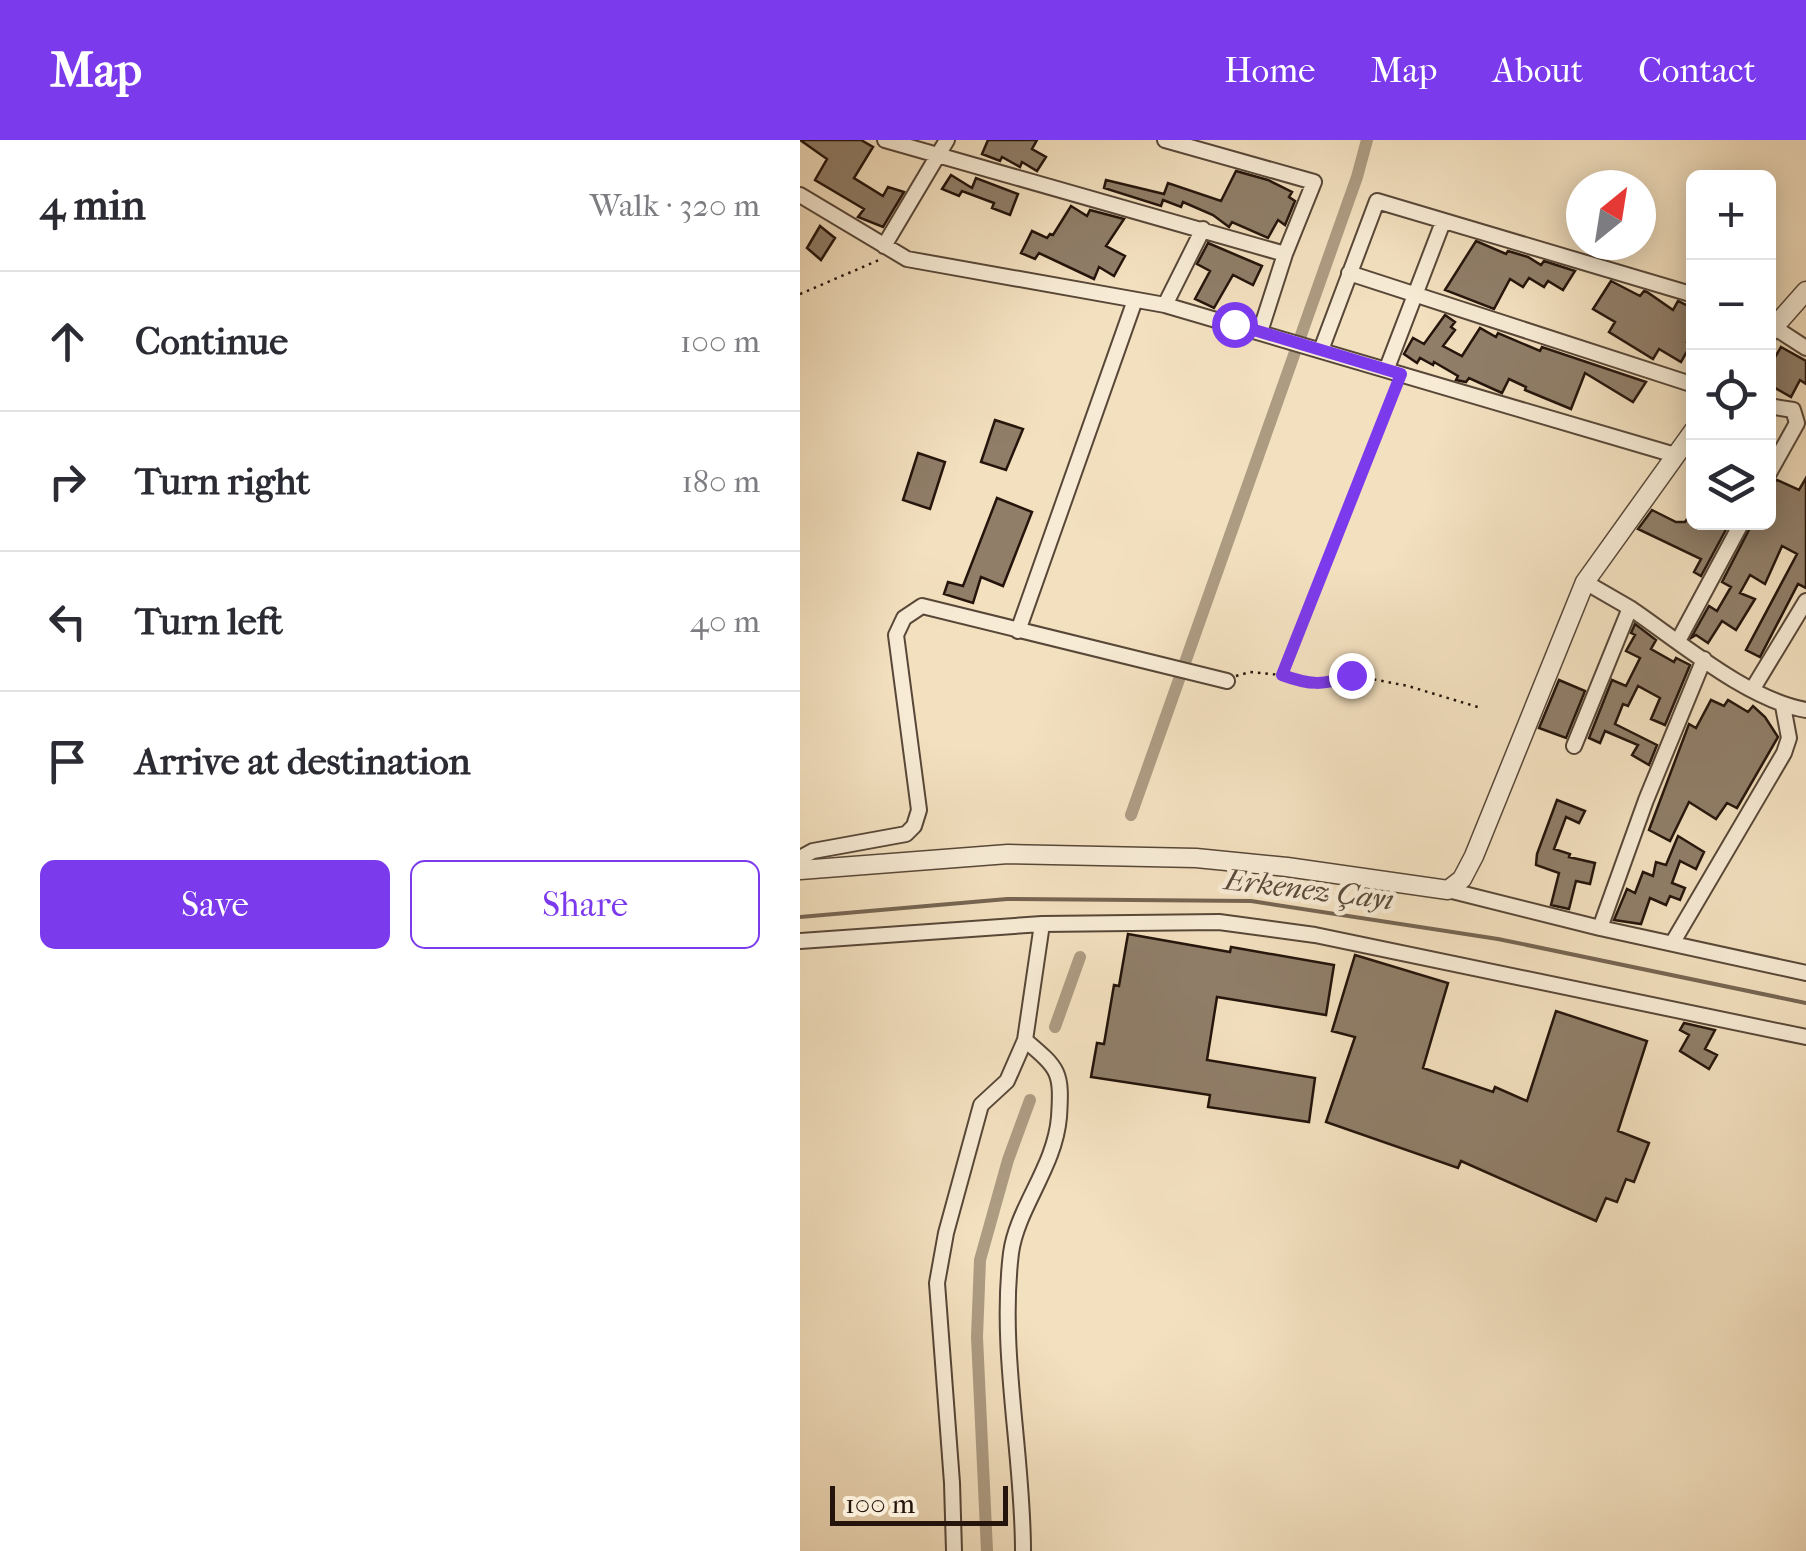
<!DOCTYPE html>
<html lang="en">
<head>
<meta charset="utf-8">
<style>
	body { margin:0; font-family:"IM FELL French Canon",serif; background:#f7f7f7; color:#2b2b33 }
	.controls { position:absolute; right:30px; top:30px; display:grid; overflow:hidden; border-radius:15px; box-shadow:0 5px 25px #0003 }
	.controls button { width:90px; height:90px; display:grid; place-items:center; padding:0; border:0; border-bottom:2px solid #e1e1e2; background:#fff; color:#2b2b33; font:50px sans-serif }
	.compass { position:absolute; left:766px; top:30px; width:90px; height:90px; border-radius:50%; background:#fff; box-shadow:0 5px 25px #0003; rotate:30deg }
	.scale { position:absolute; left:30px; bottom:25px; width:178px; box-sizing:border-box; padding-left:10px; border:5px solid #24140b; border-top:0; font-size:28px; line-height:35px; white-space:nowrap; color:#24140b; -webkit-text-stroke:8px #f7ebd5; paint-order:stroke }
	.stop { position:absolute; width:30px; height:30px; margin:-22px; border:8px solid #7c3aed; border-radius:50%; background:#fff }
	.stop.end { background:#7c3aed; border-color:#fff; box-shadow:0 2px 10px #0008 }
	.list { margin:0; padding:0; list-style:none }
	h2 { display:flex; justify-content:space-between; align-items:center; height:130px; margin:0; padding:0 40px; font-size:42px }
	h2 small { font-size:32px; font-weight:400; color:#7c7c81 }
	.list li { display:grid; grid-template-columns:65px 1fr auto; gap:30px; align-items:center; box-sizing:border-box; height:140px; padding:0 40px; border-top:2px solid #e1e1e2 }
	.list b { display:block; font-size:38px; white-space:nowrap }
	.list em { font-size:32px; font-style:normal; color:#7c7c81 }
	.actions { display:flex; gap:20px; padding:30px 40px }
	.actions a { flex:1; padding:22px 0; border:2px solid #7c3aed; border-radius:15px; text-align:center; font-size:35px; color:#7c3aed }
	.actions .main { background:#7c3aed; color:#fff }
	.icon { flex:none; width:55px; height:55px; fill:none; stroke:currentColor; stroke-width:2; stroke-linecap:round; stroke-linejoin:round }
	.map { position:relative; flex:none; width:1006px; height:1411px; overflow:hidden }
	header { display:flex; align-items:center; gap:60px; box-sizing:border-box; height:140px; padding:0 50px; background:#7c3aed; color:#fff }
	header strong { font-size:48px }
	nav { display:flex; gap:55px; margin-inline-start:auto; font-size:35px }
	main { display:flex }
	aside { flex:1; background:#fff }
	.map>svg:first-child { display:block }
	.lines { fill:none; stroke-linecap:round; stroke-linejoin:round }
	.stream { stroke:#766552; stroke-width:4 }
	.canal { stroke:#ad9b82; stroke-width:12 }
	.building { fill:#907e69; stroke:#24140b; stroke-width:2.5 }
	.minor-casing { stroke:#584738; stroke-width:18 }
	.tertiary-casing { stroke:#584738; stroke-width:21 }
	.path { stroke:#24140b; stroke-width:2.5; stroke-dasharray:2.5 5; stroke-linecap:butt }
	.minor { stroke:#f7ebd5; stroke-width:14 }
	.tertiary { stroke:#f7ebd5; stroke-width:18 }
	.route { stroke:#7c3aed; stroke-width:12 }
	.labels { text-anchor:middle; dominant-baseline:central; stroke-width:9; stroke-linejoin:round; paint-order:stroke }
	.water-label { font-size:30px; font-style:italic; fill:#5b4a3b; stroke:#f7ebd5 }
</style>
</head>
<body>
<header>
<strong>Map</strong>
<nav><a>Home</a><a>Map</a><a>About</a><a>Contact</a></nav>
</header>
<main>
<aside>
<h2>4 min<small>Walk · 320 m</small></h2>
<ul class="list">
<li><svg class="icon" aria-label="ahead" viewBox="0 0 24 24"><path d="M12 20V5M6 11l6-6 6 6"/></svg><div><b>Continue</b></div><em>100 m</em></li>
<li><svg class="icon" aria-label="right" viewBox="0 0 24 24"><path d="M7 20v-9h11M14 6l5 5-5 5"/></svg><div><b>Turn right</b></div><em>180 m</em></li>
<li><svg class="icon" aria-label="left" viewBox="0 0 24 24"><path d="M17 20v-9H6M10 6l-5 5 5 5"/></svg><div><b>Turn left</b></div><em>40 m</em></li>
<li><svg class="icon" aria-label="arrive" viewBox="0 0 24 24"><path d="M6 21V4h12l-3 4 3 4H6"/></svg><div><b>Arrive at destination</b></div></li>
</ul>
<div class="actions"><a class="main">Save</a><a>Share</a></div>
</aside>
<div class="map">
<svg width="1006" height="1411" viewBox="0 0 1006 1411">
	<rect width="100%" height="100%" fill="#f3e0bf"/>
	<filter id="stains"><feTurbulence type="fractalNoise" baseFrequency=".002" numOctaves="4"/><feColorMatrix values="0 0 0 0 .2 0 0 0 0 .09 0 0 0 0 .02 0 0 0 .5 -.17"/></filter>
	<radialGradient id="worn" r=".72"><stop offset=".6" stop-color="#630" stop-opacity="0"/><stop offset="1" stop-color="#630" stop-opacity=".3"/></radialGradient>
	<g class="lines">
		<!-- stream -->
		<path class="stream" d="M0 777 207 759 451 761 698 799 1006 863"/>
		<!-- canal -->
		<path class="canal" d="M331 675 557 37 567 0
			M255 887 280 817
			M187 1411 177 1197 180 1120 208 1020 230 960"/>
	</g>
	<!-- building -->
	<path class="building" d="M0 0H61L73 7 54 38 83 56 88 47 104 52 83 87 58 77 64 69 15 40 27 19Z
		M188 0H237L232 9 246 17 237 31 222 22 220 27 202 17 200 21 182 14Z
		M436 31 468 40 492 52 489 57 495 61 485 85 478 80 468 98 432 82 429 87 413 75 383 62 381 67 363 60 361 66 304 48 306 40 364 54 368 43 421 61Z
		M151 35 172 48 176 38 218 54 210 75 192 68 194 63 162 51 159 56 142 49Z
		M271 66 287 76 290 70 324 79 306 106 325 116 314 136 299 127 294 139 239 113 235 119 221 113 232 91 247 98 250 94 253 95Z
		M20 86 35 98 21 120 7 108Z
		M676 101 706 114 708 111 728 117 741 125 744 121 775 131 763 150 748 141 744 147 729 138 723 147 710 139 694 169 645 150Z
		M408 103 462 126 453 145 433 135 414 168 395 159 410 131 397 124Z
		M811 141 840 156 844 151 847 152 873 170 878 161 894 169V191L887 202 891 204 881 222 859 209 853 219 809 192 815 182 793 169Z
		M645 175 655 182 651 187 655 190 643 206 662 216 680 188 696 197 698 193 740 211 742 207 846 242 833 262 785 233 771 269 725 250 726 247 709 239 702 253 669 238 666 242 656 240 658 236 634 222 633 225 620 218 617 223 604 214 613 198 624 204Z
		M981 207 1006 221V244L1000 240 991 257 968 244V229Z
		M195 280 223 289 206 330 181 322Z
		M118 313 145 322 130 369 103 360Z
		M1006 338V448L998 444 960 517 946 510 997 414 982 406 965 444 950 435 940 453 955 459 936 490 922 481 908 503 896 495 891 498 909 466 917 471 931 447 922 442 953 382H968V346L977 340 999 350Z
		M197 358 232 372 203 446 181 437 173 463 144 454 148 442 163 446Z
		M852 370 876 382H885L887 379 894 382H930L901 436 894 432 901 419 838 389Z
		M835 484 856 500 851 509 874 522 876 518 890 525 865 585 851 579 860 558 838 546 828 566 823 564 815 584 857 605 849 625 832 615 838 605 805 591 800 603 789 598 812 540 826 546 840 518 826 511 835 495 831 493Z
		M759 540 785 551 766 598 739 588Z
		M911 560 924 566 928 560 948 572 953 566 965 577 978 597 937 668 927 663 916 679 889 662 870 701 849 690 889 584 896 588Z
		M757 660 785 671 779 683 766 677 754 709 770 714 769 717 795 723 790 744 776 741 769 769 751 765 759 733 736 725 737 714Z
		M878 696 904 712 896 729 880 721 872 743 885 748 880 760 870 756 866 765 850 758 841 784 814 780 827 749 835 753 843 732 853 736 856 722 866 725Z
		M328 794 430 812 431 807 534 825 526 875 417 857 407 920 515 938 509 982 408 967 410 955 291 937 297 903 304 904 314 845 319 846Z
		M555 815 648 843 623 928 693 952 695 947 727 961 756 871 847 901 818 991 849 1003 834 1042 826 1039 817 1062 806 1058 796 1081 661 1021 658 1028 526 982 555 897 532 891Z
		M884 883 915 890 905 909 917 915 909 929 880 911 889 895 880 890Z"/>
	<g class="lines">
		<!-- minor casing -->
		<g class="minor-casing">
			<path id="minor" d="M85 0 485 114
				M365 0 514 42 485 114 460 192
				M0 55 107 119 365 165 875 315
				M84 106 147 0
				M549 133 894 245
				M365 165 403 89
				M969 184 1006 208
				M521 210 577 61 894 155
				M587 228 643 82
				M968 266 993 270 997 283 968 335
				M830 468C880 502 948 560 1006 570
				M218 491 335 160
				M878 501 942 382
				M904 519 846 660 800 788 1006 833
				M952 550 1006 461
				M774 606 830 468 785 442
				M0 718 13 711 106 694 114 686 119 670 96 495 104 478 122 466 427 541
				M648 750 800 788
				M0 801 242 784 419 782 515 795 1006 897
				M873 802 984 613 989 598 983 566
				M154 1411 152 1343 137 1143 146 1093 181 965 207 941 225 900 242 784
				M223 1411C223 1312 199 1212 211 1113 217 1068 255 1027 259 977 262 931 259 929 225 900"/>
		</g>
		<!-- tertiary casing -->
		<g class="tertiary-casing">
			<path id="tertiary" d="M968 194 1006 151
				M0 730 208 714 396 718 487 727 648 750 662 739 674 716 785 442 894 290"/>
		</g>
		<!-- path -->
		<path class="path" d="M0 154 79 120
			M482 535 596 244
			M436 536 450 532 482 535 510 545 529 544 551 535 608 546 681 568"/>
		<!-- minor -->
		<use href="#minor" class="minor"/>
		<!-- tertiary -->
		<use href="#tertiary" class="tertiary"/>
	</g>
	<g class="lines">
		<!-- route -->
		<path class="route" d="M434 184 601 234 482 535C509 545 524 546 551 535"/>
	</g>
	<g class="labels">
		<!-- water labels -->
		<g class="water-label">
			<text transform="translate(509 750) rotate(7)">Erkenez Çayı</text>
		</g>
	</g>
	<rect width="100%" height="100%" filter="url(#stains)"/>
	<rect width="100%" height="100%" fill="url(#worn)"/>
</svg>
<div class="controls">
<button>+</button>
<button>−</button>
<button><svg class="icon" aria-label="locate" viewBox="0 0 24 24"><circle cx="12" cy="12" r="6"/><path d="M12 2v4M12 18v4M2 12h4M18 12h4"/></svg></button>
<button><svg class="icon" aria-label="layers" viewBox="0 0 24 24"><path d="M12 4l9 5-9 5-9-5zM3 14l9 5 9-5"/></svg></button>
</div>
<svg class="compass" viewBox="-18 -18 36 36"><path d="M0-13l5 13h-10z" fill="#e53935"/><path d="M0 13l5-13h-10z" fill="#7c7c81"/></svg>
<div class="scale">100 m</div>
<div class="stop" style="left:434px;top:184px"></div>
<div class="stop end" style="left:551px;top:535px"></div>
</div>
</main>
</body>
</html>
